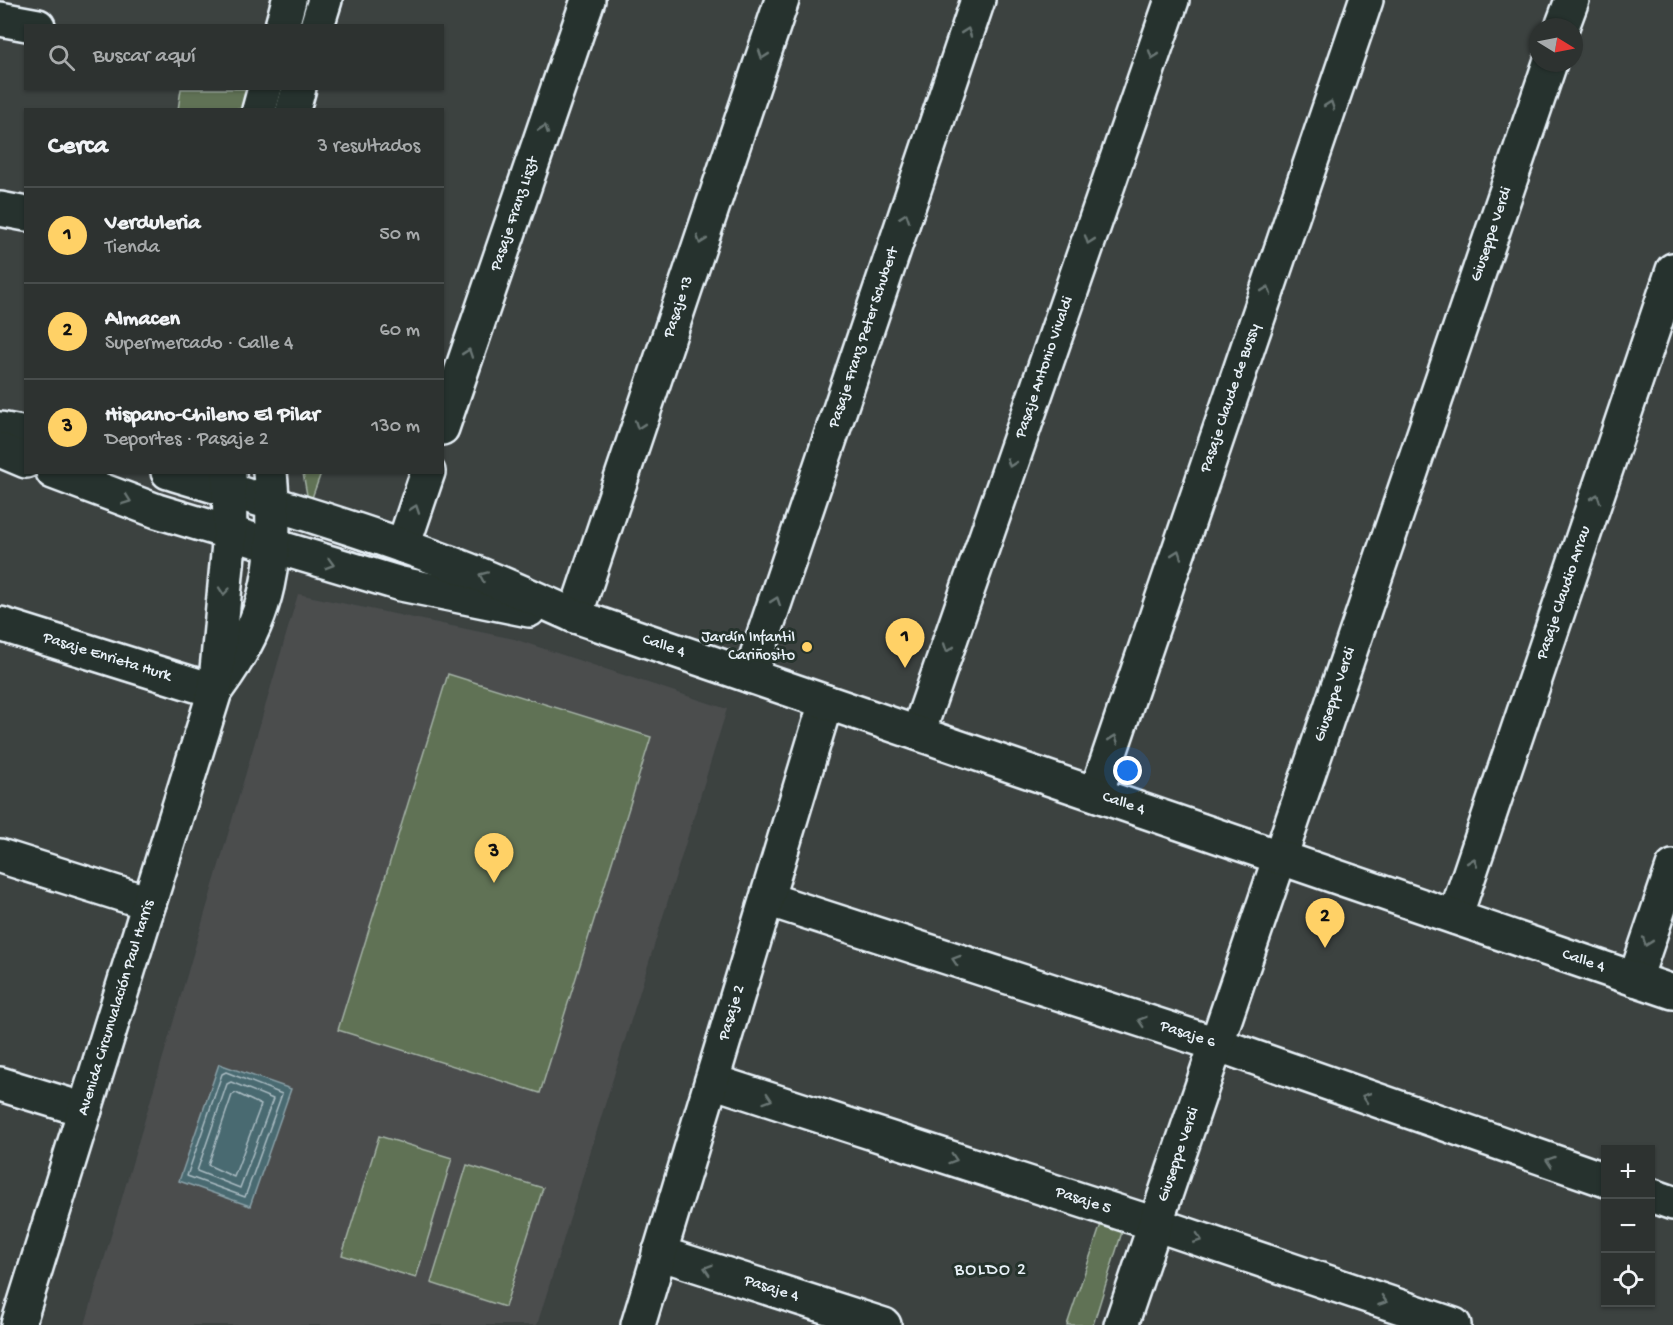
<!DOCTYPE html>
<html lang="es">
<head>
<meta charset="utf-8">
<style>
	body { margin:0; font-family:"Gochi Hand",sans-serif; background:#353a38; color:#f1f3f6 }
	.controls { position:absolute; right:18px; bottom:18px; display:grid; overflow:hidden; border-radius:0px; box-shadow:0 2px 4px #0004 }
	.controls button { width:54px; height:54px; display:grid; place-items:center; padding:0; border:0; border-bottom:2px solid #484d4c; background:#2d3230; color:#f1f3f6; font:30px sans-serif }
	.compass { position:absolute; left:1529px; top:18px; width:54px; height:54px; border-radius:50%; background:#2d3230; box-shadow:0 2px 4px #0004; rotate:100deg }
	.you { position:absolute; left:1128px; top:771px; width:21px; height:21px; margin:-15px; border:4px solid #fff; border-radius:50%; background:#1a73e8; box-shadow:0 0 0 9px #1a73e833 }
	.badge { display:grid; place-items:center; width:39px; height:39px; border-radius:50%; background:#ffd166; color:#111; font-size:20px; font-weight:700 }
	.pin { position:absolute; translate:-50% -50px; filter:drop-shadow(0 2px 3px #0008) }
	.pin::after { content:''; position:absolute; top:32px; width:21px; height:18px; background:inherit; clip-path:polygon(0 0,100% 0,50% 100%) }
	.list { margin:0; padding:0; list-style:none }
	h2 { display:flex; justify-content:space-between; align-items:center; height:78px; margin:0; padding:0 24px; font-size:26px }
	h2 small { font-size:20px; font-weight:400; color:#a7aaab }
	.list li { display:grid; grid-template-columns:39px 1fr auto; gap:18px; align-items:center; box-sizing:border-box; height:96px; padding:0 24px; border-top:2px solid #484d4c }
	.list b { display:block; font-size:22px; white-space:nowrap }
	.list p { margin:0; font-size:20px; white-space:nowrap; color:#a7aaab }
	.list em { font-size:20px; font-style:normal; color:#a7aaab }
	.icon { flex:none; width:33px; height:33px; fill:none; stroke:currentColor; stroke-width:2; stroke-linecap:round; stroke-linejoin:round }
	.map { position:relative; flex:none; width:1673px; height:1325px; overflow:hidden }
	.search { position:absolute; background:#2d3230; box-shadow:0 2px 4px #0004; left:24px; top:24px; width:420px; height:66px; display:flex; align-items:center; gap:15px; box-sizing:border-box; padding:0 21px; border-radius:0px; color:#a7aaab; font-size:22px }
	.panel { position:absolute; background:#2d3230; box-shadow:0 2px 4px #0004; left:24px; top:108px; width:420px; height:366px; border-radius:0px }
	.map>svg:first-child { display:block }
	.built { fill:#4b4d4e }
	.green { fill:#607254; stroke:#a4b2a6; stroke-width:1.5 }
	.water { fill:#4a6a71; stroke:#89a0a7; stroke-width:1.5 }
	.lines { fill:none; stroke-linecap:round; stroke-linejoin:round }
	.shore { stroke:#a9bbc2; stroke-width:1.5 }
	.street-casing { stroke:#e8f1f8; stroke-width:38 }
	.secondary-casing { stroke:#e8f1f8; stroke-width:38 }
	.street { stroke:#26332d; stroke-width:33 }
	.secondary { stroke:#26332d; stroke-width:33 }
	.oneway { stroke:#6a7674 }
	.poi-dot { fill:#ffd166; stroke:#26332d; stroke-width:2 }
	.labels { text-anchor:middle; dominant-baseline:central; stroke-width:6; stroke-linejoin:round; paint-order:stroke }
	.street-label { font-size:16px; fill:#e8f1f8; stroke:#26332d }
	.poi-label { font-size:16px; fill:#e8f1f8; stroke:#26332d; text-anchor:end }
	.neighbourhood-label { font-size:18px; letter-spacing:1.5px; fill:#e8f1f8; stroke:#26332d }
</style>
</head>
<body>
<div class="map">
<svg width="1673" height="1325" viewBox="0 0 1673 1325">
	<rect width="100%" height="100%" fill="#3c4240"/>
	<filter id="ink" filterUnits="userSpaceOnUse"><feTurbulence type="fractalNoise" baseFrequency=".0167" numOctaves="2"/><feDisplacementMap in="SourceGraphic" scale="12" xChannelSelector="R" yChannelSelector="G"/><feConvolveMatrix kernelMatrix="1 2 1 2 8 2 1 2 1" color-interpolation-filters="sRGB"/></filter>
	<g filter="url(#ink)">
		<!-- built -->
		<path class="built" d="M298 594 514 639 727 709 537 1325H85Z"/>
		<!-- green -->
		<path class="green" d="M181 89H254L248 109 178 110Z
			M303 473H321L309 506Z
			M448 674 651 737 540 1093 338 1030Z
			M379 1136 452 1158 416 1278 342 1255Z
			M467 1165 543 1188 505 1307 431 1283Z
			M1101 1224 1122 1232 1093 1325H1067Z"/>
		<!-- water -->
		<path class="water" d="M219 1064 291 1089 250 1206 179 1181Z"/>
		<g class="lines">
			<!-- shore -->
			<path class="shore" d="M226 1072 282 1094 245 1197 187 1176 222 1074Z
				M231 1082 273 1099 240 1188 197 1171 227 1084Z
				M236 1093 261 1105 234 1177 208 1165 232 1095Z"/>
			<!-- street casing -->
			<g class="street-casing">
				<g id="street">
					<path d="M0 19 38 26"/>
					<path d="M1562 27 1572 0"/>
					<path d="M0 209 26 214"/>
					<path id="s1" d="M442 428 588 0"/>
					<path d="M403 546 428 472"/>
					<path id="s2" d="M575 616 782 0"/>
					<path id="s3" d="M0 624 215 691"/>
					<path id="s4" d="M750 676 978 0"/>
					<path id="s5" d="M918 733 1172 0"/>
					<path id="s6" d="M1096 794 1366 0"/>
					<path d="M0 856 149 903"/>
					<path id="s7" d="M767 899 1216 1044 1606 1180"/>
					<path id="s8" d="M1455 917 1673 270"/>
					<path d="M1635 979 1673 867"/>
					<path id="s9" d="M712 1081 1155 1224 1454 1325"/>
					<path d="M0 1084 85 1110"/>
					<path d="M1650 1195 1673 1203"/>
					<path id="s10" d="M659 1253 884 1325"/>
					<path id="s11" d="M638 1325 826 702"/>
					<path id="s12" d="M1121 1325 1550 63"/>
				</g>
			</g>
			<!-- secondary casing -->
			<g class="secondary-casing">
				<g id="secondary">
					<path d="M282 26 289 0"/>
					<path d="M317 26 325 0"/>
					<path d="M259 110 265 88"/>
					<path d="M293 110 299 88"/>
					<path d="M0 429 26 434"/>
					<path d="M0 450 26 461"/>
					<path d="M53 472 157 511 401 584 529 610"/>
					<path id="s13" d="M168 472C265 501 363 530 458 566 498 581 536 599 575 616L1673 992"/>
					<path d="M218 687C272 614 278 560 270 472"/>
					<path id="s14" d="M18 1325 215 691 230 533 229 472"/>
				</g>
			</g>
			<!-- street -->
			<use href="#street" class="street"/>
			<!-- secondary -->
			<use href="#secondary" class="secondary"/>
		</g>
		<!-- one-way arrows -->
		<defs><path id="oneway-chevron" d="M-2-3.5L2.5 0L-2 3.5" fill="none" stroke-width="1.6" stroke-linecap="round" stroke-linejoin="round" transform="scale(1.5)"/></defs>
		<g class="oneway">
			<use href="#oneway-chevron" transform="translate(967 32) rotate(-71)"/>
			<use href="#oneway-chevron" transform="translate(763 55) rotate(109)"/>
			<use href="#oneway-chevron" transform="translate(1153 55) rotate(109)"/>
			<use href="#oneway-chevron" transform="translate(1330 105) rotate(-71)"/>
			<use href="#oneway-chevron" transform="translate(544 129) rotate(-71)"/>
			<use href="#oneway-chevron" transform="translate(905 217) rotate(-71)"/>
			<use href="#oneway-chevron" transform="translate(701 240) rotate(109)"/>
			<use href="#oneway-chevron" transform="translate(1089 240) rotate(109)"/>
			<use href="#oneway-chevron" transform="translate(1267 290) rotate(-71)"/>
			<use href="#oneway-chevron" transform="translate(468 353) rotate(-71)"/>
			<use href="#oneway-chevron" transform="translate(639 425) rotate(109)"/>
			<use href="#oneway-chevron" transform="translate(1011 463) rotate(109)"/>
			<use href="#oneway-chevron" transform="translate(1596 498) rotate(-71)"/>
			<use href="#oneway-chevron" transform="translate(127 500) rotate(20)"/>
			<use href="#oneway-chevron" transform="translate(415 509) rotate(-71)"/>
			<use href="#oneway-chevron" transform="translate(1177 554) rotate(-71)"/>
			<use href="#oneway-chevron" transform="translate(330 564) rotate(16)"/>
			<use href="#oneway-chevron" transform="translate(483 576) rotate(-156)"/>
			<use href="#oneway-chevron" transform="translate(224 591) rotate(95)"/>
			<use href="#oneway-chevron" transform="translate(776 601) rotate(-71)"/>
			<use href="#oneway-chevron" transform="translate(948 648) rotate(109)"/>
			<use href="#oneway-chevron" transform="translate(1114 739) rotate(-71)"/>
			<use href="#oneway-chevron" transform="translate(1473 862) rotate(-71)"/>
			<use href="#oneway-chevron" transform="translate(1647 942) rotate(109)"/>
			<use href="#oneway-chevron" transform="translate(956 960) rotate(-162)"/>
			<use href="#oneway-chevron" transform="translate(1142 1021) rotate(-162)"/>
			<use href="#oneway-chevron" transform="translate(1366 1097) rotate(-161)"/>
			<use href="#oneway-chevron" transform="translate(768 1099) rotate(18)"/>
			<use href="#oneway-chevron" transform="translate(953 1159) rotate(18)"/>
			<use href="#oneway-chevron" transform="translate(1550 1161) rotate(-161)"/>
			<use href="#oneway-chevron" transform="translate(1198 1239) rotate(19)"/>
			<use href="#oneway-chevron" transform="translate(708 1269) rotate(-162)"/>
			<use href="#oneway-chevron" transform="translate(1383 1301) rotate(19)"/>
		</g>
	</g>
	<!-- markers -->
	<circle class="poi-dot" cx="807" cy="647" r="6"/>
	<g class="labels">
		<!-- street labels -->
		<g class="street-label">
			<text stroke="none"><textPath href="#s1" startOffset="226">Pasaje Franz Liszt</textPath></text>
			<text stroke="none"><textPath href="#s12" startOffset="1152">Giuseppe Verdi</textPath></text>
			<text stroke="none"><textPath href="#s2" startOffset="326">Pasaje 13</textPath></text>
			<text stroke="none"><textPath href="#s4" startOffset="357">Pasaje Franz Peter Schubert</textPath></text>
			<text stroke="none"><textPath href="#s5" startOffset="387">Pasaje Antonio Vivaldi</textPath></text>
			<text stroke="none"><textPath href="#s6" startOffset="418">Pasaje Claude de Bussy</textPath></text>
			<text stroke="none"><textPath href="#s8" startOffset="342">Pasaje Claudio Arrau</textPath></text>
			<text stroke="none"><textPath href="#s13" startOffset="526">Calle 4</textPath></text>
			<text stroke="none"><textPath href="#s3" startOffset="112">Pasaje Enrieta Hurk</textPath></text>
			<text stroke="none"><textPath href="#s12" startOffset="666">Giuseppe Verdi</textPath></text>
			<text stroke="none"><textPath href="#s13" startOffset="1012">Calle 4</textPath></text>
			<text stroke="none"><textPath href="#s13" startOffset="1498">Calle 4</textPath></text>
			<text stroke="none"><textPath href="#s14" startOffset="332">Avenida Circunvalación Paul Harris</textPath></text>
			<text stroke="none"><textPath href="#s11" startOffset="326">Pasaje 2</textPath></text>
			<text stroke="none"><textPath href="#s7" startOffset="442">Pasaje 6</textPath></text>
			<text stroke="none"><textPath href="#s12" startOffset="180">Giuseppe Verdi</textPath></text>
			<text stroke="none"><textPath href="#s9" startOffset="390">Pasaje 5</textPath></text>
			<text stroke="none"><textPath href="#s10" startOffset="118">Pasaje 4</textPath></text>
		</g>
		<!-- poi labels -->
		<g class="poi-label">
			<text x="795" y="638">Jardín Infantil<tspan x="795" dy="18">Cariñosito</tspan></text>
		</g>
		<!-- neighbourhood labels -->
		<g class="neighbourhood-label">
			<text x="991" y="1270">BOLDO 2</text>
		</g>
	</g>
</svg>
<div class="controls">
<button>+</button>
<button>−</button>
<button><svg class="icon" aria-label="locate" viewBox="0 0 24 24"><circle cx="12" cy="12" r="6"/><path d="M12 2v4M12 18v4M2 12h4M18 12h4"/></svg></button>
</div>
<svg class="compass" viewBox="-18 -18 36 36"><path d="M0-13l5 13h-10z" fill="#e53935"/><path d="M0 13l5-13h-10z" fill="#a7aaab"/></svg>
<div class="you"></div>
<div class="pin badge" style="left:905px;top:668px">1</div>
<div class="pin badge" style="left:1325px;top:948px">2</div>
<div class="pin badge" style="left:494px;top:883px">3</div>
<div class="search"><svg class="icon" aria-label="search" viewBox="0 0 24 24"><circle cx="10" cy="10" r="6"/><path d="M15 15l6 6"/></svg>Buscar aquí</div>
<section class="panel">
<h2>Cerca<small>3 resultados</small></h2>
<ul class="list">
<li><span class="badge">1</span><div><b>Verduleria</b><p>Tienda</p></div><em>50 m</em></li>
<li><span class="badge">2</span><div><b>Almacen</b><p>Supermercado · Calle 4</p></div><em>60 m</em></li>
<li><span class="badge">3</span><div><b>Hispano-Chileno El Pilar</b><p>Deportes · Pasaje 2</p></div><em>130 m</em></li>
</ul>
</section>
</div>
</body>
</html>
